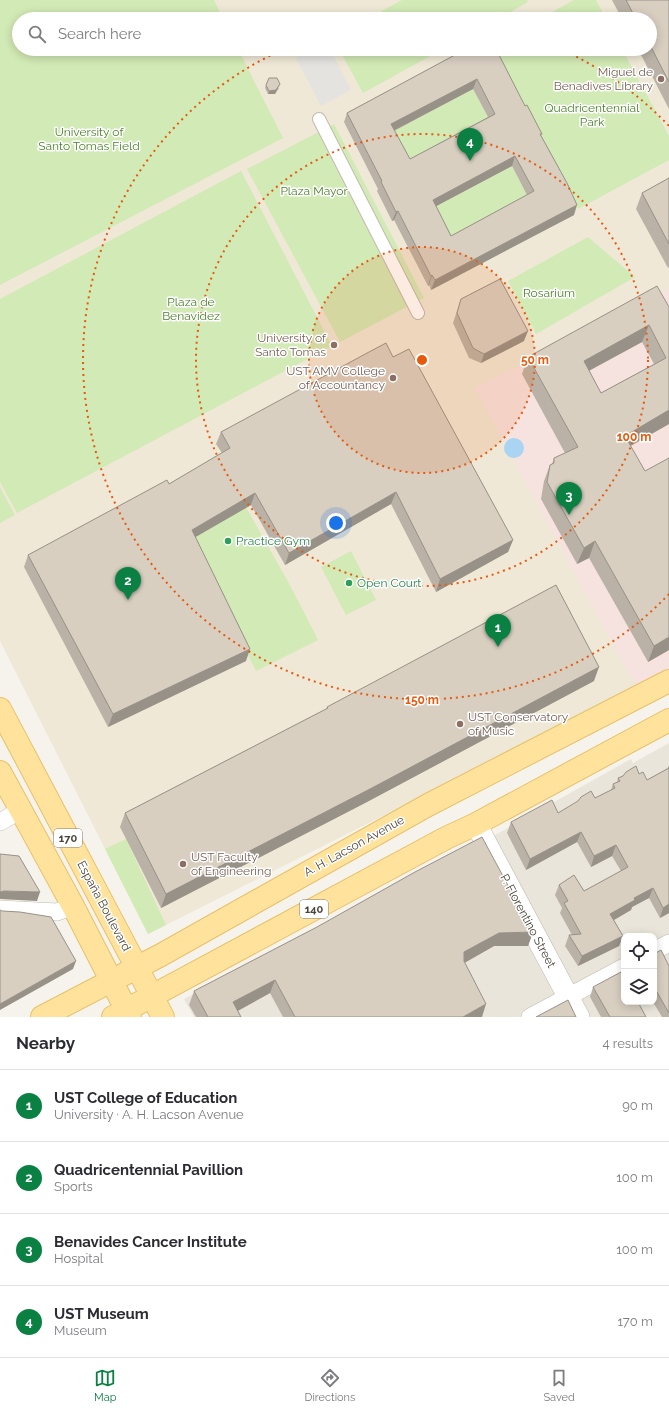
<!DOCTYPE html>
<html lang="en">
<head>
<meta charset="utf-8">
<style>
	body { margin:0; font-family:Raleway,sans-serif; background:#f7f7f7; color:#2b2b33 }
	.controls { position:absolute; right:12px; bottom:12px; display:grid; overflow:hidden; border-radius:8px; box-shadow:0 2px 10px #0003 }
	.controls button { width:36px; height:36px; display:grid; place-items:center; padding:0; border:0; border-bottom:1px solid #e1e1e2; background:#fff; color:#2b2b33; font:20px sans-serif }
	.you { position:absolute; left:336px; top:523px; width:14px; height:14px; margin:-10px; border:3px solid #fff; border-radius:50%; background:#1a73e8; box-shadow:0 0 0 6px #1a73e833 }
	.badge { display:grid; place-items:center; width:26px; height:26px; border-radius:50%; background:#0b8043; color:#fff; font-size:13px; font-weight:700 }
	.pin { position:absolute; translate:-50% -33px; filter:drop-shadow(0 1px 2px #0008) }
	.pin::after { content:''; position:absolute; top:21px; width:14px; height:12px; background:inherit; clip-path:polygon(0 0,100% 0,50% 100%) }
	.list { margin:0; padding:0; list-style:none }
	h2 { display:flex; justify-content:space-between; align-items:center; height:52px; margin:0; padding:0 16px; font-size:17px }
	h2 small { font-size:13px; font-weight:400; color:#7c7c81 }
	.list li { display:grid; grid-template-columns:26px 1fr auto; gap:12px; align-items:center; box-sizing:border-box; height:72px; padding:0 16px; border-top:1px solid #e1e1e2 }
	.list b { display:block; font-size:15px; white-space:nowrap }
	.list p { margin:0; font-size:13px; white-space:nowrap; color:#7c7c81 }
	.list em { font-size:13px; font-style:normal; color:#7c7c81 }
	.icon { flex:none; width:22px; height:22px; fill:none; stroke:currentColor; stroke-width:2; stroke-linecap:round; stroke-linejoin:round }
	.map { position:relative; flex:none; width:669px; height:1017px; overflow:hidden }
	.search { position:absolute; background:#fff; box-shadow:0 2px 10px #0003; left:12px; right:12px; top:12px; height:44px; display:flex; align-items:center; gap:10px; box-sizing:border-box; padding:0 14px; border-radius:22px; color:#7c7c81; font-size:15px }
	.sheet { height:340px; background:#fff }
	nav { display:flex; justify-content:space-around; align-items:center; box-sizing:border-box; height:56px; border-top:1px solid #e1e1e2; background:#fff; font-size:11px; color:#7c7c81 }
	nav a { display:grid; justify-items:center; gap:2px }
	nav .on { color:#0b8043 }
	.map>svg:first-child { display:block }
	.residential { fill:#eae5da; fill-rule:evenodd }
	.education { fill:#efe8d6; fill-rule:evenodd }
	.medical { fill:#f6e3e0 }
	.green { fill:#d2eab5 }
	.parking { fill:#e5e3e0 }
	.water { fill:#a9d4f2 }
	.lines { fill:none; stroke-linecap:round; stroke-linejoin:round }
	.pedestrian-casing { stroke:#c2bbae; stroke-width:14 }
	.minor-casing { stroke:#c2bbae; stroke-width:18 }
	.tertiary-casing { stroke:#c2bbae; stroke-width:22 }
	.primary-casing { stroke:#e6c16a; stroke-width:24 }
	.pedestrian { stroke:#fff; stroke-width:12 }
	.minor { stroke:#fff; stroke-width:17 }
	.tertiary { stroke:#fff; stroke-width:21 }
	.primary { stroke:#ffe39c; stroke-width:22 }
	.wall { fill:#bab2a6; fill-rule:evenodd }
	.shaded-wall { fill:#979187 }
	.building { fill:#d8cfc1; stroke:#979187; fill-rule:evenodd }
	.ring { fill:none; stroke:#e8590c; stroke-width:2; stroke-dasharray:2 4 }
	.education-dot { fill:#8d6e63; stroke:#fff; stroke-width:1.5 }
	.leisure-dot { fill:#2e9e5b; stroke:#fff; stroke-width:1.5 }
	.labels { text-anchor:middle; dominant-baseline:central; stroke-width:3; stroke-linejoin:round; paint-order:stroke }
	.shield { fill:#fff; stroke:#817c74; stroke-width:1 }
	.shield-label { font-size:11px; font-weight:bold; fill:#4b4439 }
	.education-label { font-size:12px; fill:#785e54; stroke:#fff; text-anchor:end }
	.park-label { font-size:12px; fill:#4a7f2a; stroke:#fff }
	.leisure-label { font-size:12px; fill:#27864d; stroke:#fff; text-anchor:start }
	.street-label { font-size:12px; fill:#4b4439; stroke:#fff }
	.centre { fill:#e8590c; stroke:#fff; stroke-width:2 }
	.ring-label { font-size:12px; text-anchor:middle; font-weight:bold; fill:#e8590c; stroke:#fff; stroke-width:3; stroke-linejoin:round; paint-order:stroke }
</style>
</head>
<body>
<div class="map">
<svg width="669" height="1017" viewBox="0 0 669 1017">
	<rect width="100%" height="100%" fill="#f6f3ec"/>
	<!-- residential -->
	<path class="residential" d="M669 743V1017H194L184 999 479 844 631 759 633 763ZM624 936H654V1002H624Z"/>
	<!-- education -->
	<path class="education" d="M0 0H669V670L637 688 148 934 0 641ZM19 19H650V49H19Z"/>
	<!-- medical -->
	<path class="medical" d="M669 289V670L637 688 475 388Z"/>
	<!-- green -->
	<path class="green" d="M0 0H214L223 19H19V49H238L283 138 0 285Z
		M402 0H527L528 2 498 19H367Z
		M574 0H596L606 19H539Z
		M339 49H443L363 93Z
		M492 49H622L669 136V160L578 209Z
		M473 89 491 123 406 168 387 134Z
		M334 124 424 298 340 342 247 169Z
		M512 166 530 201 447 245 429 210Z
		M241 171 332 346 17 513 0 482V299Z
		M588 237 635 277 536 334 508 281Z
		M221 463 291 587 318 640 256 671 168 494Z
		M0 487 15 515 0 523Z
		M351 551 376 600 346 615 321 567Z
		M126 839 166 925 148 934 105 849Z"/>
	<!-- parking -->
	<path class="parking" d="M312 49H330L351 90 321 106 296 58Z"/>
	<!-- water -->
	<path class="water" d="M504 448a10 10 0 1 1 20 0a10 10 0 1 1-20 0Z"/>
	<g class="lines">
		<!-- pedestrian casing -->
		<g class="pedestrian-casing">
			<path id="pedestrian" d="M319 119 418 313"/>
		</g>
		<!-- minor casing -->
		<g class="minor-casing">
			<path id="minor" d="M0 822 21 810
				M0 909 57 912 73 906
				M654 951 669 943
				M530 1017 624 967"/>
		</g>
		<!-- tertiary casing -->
		<g class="tertiary-casing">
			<path id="tertiary" d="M476 824 579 1017"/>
		</g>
		<!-- primary casing -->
		<g class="primary-casing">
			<path id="primary" d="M0 709 163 1017
				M0 772 73 906 130 1017
				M42 1017 161 955 428 805 669 681
				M113 1017 446 838 476 824 669 720"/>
		</g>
		<!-- pedestrian -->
		<use href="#pedestrian" class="pedestrian"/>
		<!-- minor -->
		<use href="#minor" class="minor"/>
		<!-- tertiary -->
		<use href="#tertiary" class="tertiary"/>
		<!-- primary -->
		<use href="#primary" class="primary"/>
	</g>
	<!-- wall -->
	<path class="wall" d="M612 0H669V109L638 49H650V19H622Z
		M466 49 525 106 542 134 541 136 574 215 431 290 429 285 428 286 394 220 392 221 377 191 378 189 344 122 347 113ZM473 89 488 117 410 159 394 131ZM512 166 527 195 451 236 436 206Z
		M266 85 279 88 275 94H268L265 88Z
		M669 178V267L668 268 636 209 642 193Z
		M461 299 524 341 481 363 469 358 453 323Z
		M669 307V424L631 446 669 650 648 662 589 558 577 564 541 499 544 481 550 465 552 464 554 458 565 453 522 374 528 357ZM642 342 654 364 601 393 589 371Z
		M393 357 513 540 508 552 436 592 391 504 285 565 251 505 195 537 246 661 108 727 24 567 28 555 169 484 222 453 216 444 221 432Z
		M594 681 365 803 161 908 120 827 125 813 326 709 327 707Z
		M669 765V913L660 918 649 898 632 907 631 910 614 920 623 936 619 946 578 966 565 946 569 935H572L560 913 562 908 555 895 559 885 584 891 621 871 612 856 591 867 577 842 526 870 507 833 511 822 558 813 595 798 611 790 613 784 617 782 618 778 639 774 647 780 668 768Z
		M533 932 528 946H494L464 963 482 1017H283L270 993 238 1011 241 1017H196L189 1005 194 991Z
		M654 954 669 966V1017H662L653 1002H654Z
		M593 987 646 1017H601L590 997Z"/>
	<!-- shaded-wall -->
	<path class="shaded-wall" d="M477 79 473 89 387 134 391 124Z
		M280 84 275 94H268L269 91Z
		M515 156 512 166 429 210 433 200Z
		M577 205 574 215 431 290 435 280Z
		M398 211 394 220 392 221 396 212Z
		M432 275 429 285 428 286 431 276Z
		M649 325 642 342 577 377 584 361Z
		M528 331 524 341 481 363 484 354Z
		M669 410V424L619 452 625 436Z
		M396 492 391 504 285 565 289 553Z
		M255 493 251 505 187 542 192 530Z
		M513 540 508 552 436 592 440 579Z
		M595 541 589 558 577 564 584 548Z
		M669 637V650L648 662 654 646Z
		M250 649 246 661 108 727 113 714Z
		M599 667 594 681 365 803 161 908 166 894Z
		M581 832 577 842 526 870 530 859Z
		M616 845 612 856 591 867 594 856Z
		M653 888 649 898 632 907 631 910 607 924 610 914 634 898Z
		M4 891 40 892 37 901 0 899V892Z
		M669 904V913L660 918 663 908Z
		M533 932 528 946H494L459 966 464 952 499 933Z
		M623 936 619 946 578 966 582 956Z
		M76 961 73 969 0 1010V1004Z
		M275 980 270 993 228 1016 233 1002Z
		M486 1004 482 1017H463Z"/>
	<!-- building -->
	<path class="building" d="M626 0H669V82L650 45V19H636Z
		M466 49H496L525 106 527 105 542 134H540L567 183 577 205 435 280 432 275 431 276 398 211 396 212 381 182 382 181 347 113ZM477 79 495 114 410 159 391 124ZM515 156 534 191 451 236 433 200Z
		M269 78H277L280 84 276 90 269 91 266 85Z
		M669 178V244L642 193Z
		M500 279 528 331 484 354 473 348 457 313 461 299Z
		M657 286 669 307V410L625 436 645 471 669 458V637L654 646 595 541 584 548 547 482 550 465 554 463V458L578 447 528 357ZM649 325 666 358 601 393 584 361Z
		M386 343 393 357 409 349 513 540 440 579 396 492 289 553 255 493 192 530 250 649 113 714 28 555 167 480 169 484 230 448 221 432 369 352Z
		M556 585 599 667 370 789 166 894 125 813 328 708 327 707Z
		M636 766 639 774 643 772 647 780 669 768V767V904L663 908 653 888 634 898 635 900 610 914 623 936 582 956 569 935 581 934 564 903 568 901 559 885 574 875 584 891 628 867 616 845 594 856 581 832 530 859 511 822 552 800 558 813 578 801 581 797 591 791 595 798 615 788 613 784 620 781 618 778 623 776 626 772Z
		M482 837 533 932 499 933 464 952V961L486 1004 463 1017H295L275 980 233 1002 241 1017H208L194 991 317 927 415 872Z
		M0 854 19 856 40 892 4 891 0 892Z
		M0 910 2 911 20 912 51 917 76 961 0 1004Z
		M661 950 669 966V1013L654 987V954Z
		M621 972 624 977V1002H638L646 1017H610L593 987Z
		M568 1000 576 1017H536Z"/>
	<!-- distance rings -->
	<circle cx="422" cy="360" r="113" fill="#e8590c" fill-opacity=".12"/>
	<g class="ring">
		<circle cx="422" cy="360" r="113"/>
		<circle cx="422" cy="360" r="226"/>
		<path d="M669 594A340 340 0 1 1 284 49M560 49A340 340 0 0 1 669 126"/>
	</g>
	<!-- markers -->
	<g class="education-dot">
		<circle cx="661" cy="79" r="4"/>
		<circle cx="334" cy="345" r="4"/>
		<circle cx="393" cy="378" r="4"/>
		<circle cx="460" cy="724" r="4"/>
		<circle cx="183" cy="864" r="4"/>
	</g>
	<g class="leisure-dot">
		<circle cx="228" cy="541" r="4"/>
		<circle cx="349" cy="583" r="4"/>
	</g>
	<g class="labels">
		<!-- shield labels -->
		<g class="shield">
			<rect x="54" y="829" width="28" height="18" rx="3"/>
			<rect x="300" y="900" width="28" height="18" rx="3"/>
		</g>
		<g class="shield-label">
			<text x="68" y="838">170</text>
			<text x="314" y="909">140</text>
		</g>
		<!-- education labels -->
		<g class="education-label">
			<text x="653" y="72">Miguel de<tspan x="653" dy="14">Benadives Library</tspan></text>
			<text x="326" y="338">University of<tspan x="326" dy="14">Santo Tomas</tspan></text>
			<text x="385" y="371">UST AMV College<tspan x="385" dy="14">of Accountancy</tspan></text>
			<text x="468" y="717" text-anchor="start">UST Conservatory<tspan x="468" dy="14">of Music</tspan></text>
			<text x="191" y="857" text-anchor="start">UST Faculty<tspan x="191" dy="14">of Engineering</tspan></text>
		</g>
		<!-- park labels -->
		<g class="park-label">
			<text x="592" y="108">Quadricentennial<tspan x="592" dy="14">Park</tspan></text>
			<text x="89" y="132">University of<tspan x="89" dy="14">Santo Tomas Field</tspan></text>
			<text x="314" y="191">Plaza Mayor</text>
			<text x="549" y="293">Rosarium</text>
			<text x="191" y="302">Plaza de<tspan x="191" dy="14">Benavidez</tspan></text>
		</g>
		<!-- leisure labels -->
		<g class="leisure-label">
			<text x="236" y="541">Practice Gym</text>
			<text x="357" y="583">Open Court</text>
		</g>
		<!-- street labels -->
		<g class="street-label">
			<text transform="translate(354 846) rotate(-29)">A. H. Lacson Avenue</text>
			<text transform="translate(104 906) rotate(62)">España Boulevard</text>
			<text transform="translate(528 921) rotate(62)">P. Florentino Street</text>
		</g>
	</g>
	<circle cx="422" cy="360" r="6" class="centre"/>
	<g class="ring-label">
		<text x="535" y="364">50 m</text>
		<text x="634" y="441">100 m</text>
		<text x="422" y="704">150 m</text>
	</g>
</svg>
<div class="controls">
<button><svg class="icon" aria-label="locate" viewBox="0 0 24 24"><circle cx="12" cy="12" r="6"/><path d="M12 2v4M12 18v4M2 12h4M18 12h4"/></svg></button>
<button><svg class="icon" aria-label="layers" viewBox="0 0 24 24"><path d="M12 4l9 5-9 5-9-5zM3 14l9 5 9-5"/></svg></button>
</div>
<div class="you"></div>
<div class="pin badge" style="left:498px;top:647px">1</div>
<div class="pin badge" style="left:128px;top:600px">2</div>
<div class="pin badge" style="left:569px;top:515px">3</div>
<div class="pin badge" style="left:470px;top:161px">4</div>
<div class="search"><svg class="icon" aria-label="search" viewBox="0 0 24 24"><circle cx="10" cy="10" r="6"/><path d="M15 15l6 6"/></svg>Search here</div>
</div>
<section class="sheet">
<h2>Nearby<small>4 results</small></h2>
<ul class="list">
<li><span class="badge">1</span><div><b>UST College of Education</b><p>University · A. H. Lacson Avenue</p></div><em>90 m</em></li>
<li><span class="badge">2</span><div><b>Quadricentennial Pavillion</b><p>Sports</p></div><em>100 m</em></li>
<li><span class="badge">3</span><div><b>Benavides Cancer Institute</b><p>Hospital</p></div><em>100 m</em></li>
<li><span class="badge">4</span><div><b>UST Museum</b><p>Museum</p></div><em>170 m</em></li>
</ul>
</section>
<nav>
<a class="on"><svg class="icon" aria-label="map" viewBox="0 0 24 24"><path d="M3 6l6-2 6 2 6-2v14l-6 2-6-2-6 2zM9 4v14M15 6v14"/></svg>Map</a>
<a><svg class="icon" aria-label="directions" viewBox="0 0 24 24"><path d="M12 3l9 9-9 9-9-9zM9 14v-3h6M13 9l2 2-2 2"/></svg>Directions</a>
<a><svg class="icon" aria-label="saved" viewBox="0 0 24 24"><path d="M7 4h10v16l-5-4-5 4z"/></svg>Saved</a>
</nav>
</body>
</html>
